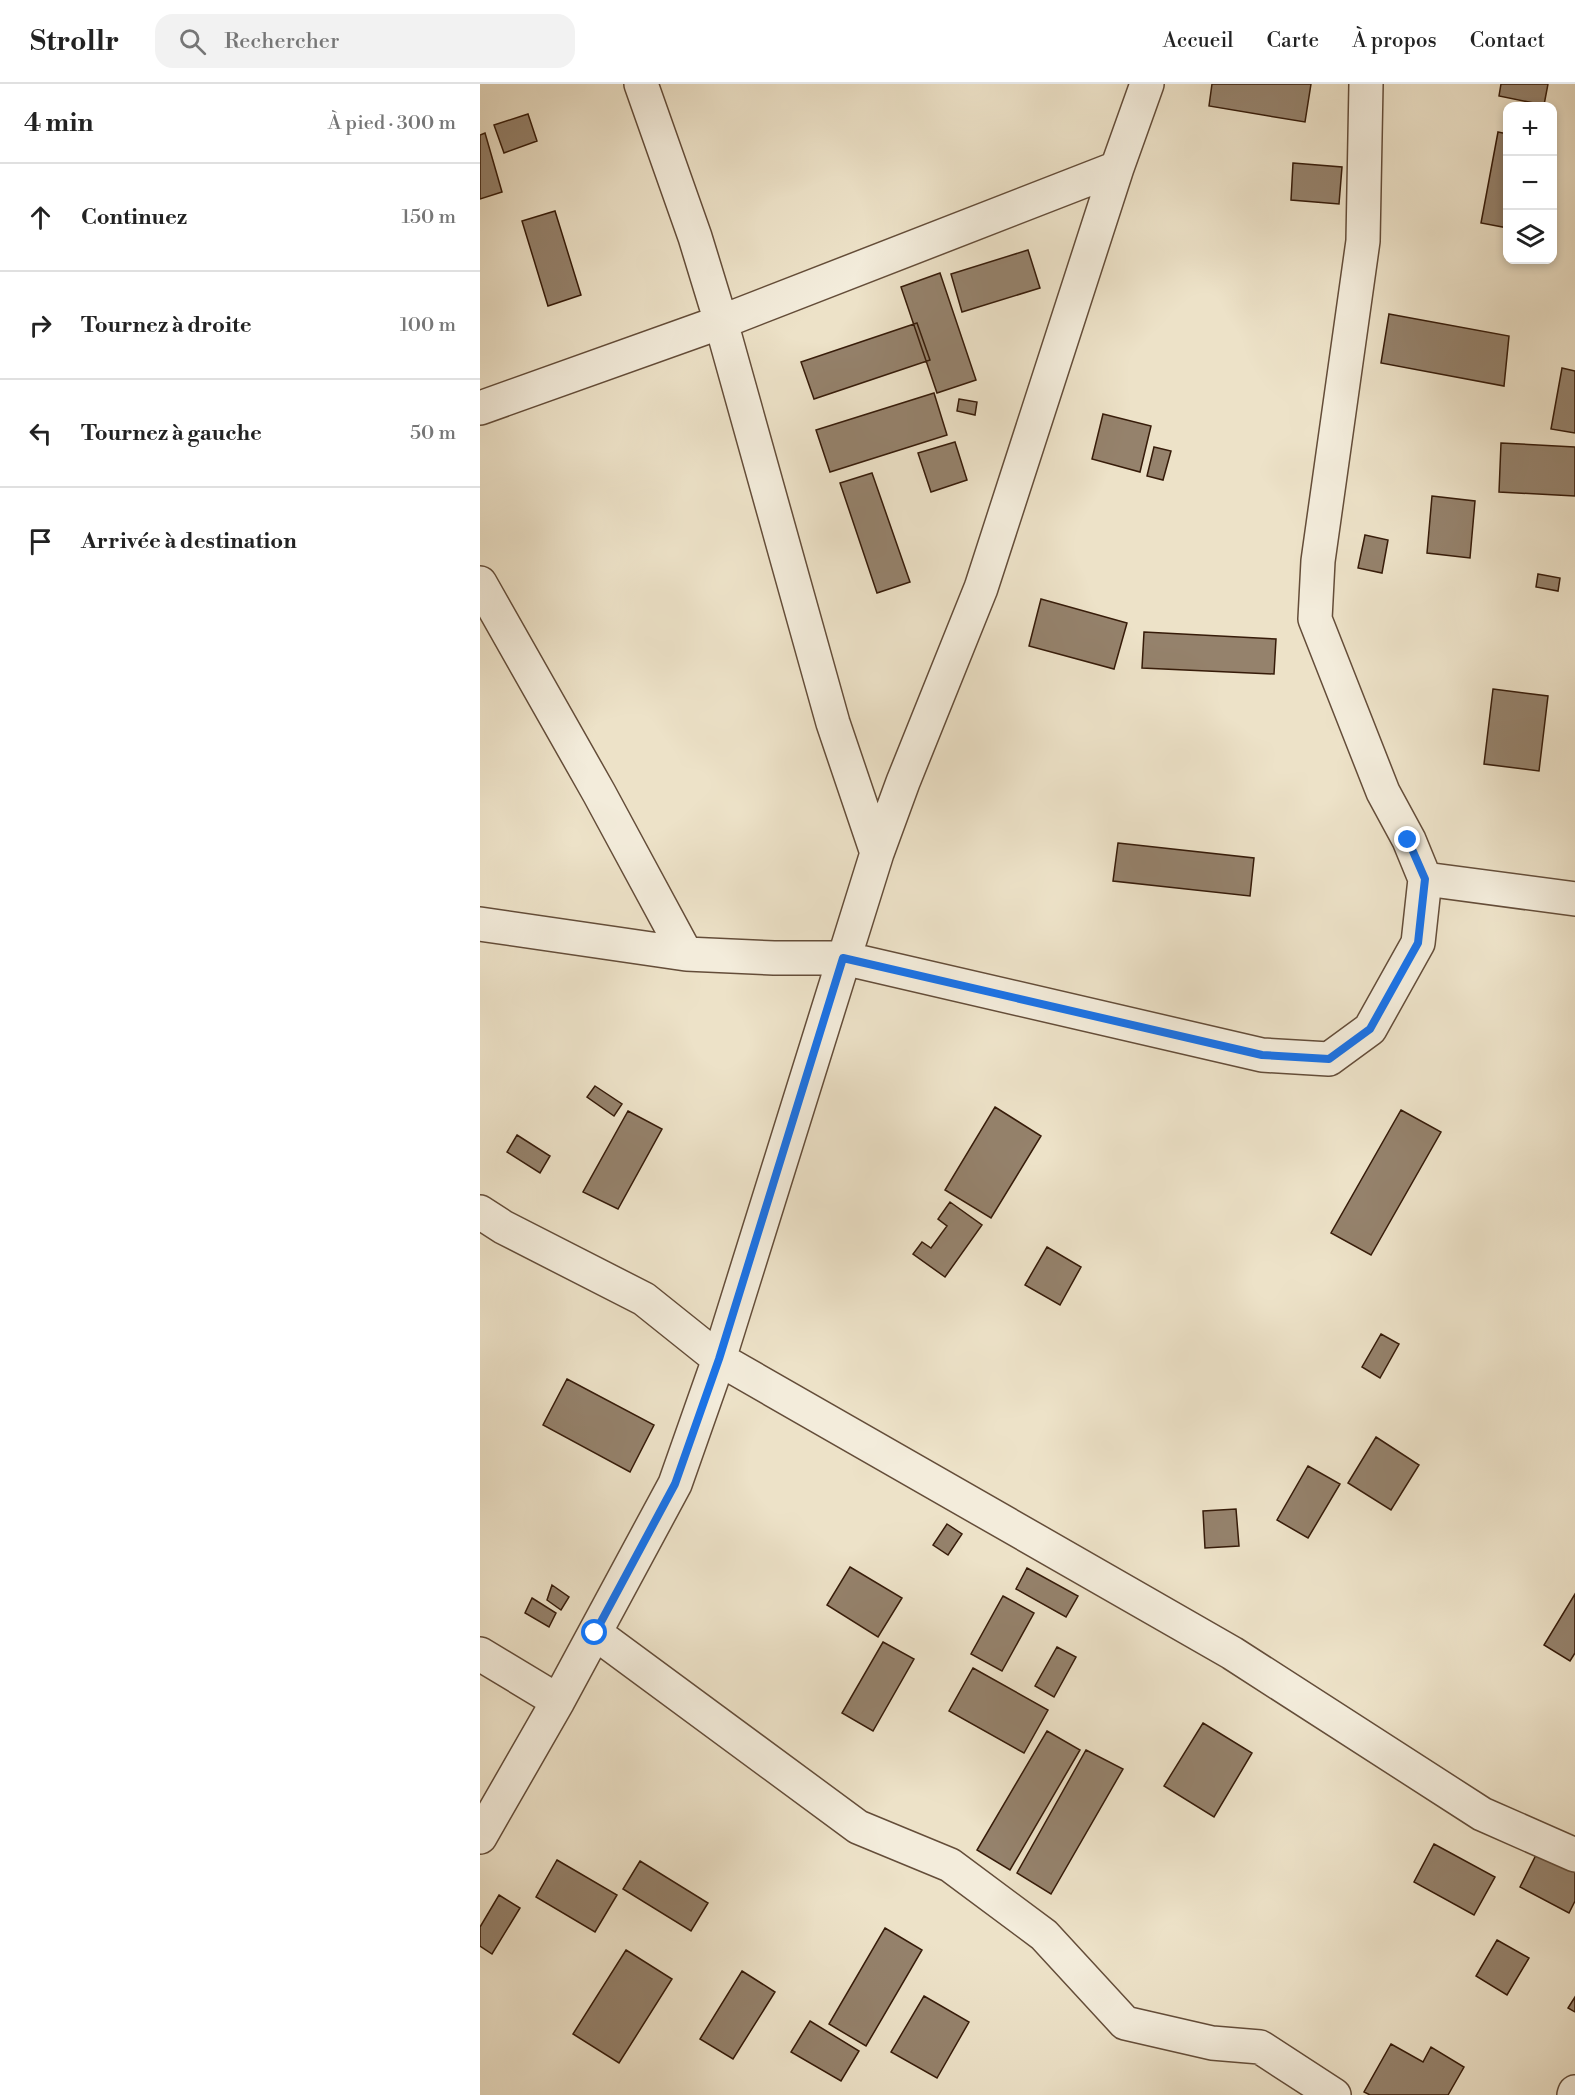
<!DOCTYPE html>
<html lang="fr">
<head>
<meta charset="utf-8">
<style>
	body { margin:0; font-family:"Libre Bodoni",serif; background:#f2f2f2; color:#222 }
	.controls { position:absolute; right:18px; top:18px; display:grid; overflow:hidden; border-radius:12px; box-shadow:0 3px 9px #0003 }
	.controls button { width:54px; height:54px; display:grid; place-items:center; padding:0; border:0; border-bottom:2px solid #e0e0e0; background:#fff; color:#222; font:30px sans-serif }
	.stop { position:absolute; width:18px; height:18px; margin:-14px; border:4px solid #1a73e8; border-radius:50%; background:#fff }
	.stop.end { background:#1a73e8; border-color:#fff; box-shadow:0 2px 6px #0008 }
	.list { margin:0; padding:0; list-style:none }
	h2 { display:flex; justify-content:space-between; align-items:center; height:78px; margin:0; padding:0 24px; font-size:26px }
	h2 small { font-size:20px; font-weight:400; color:#767676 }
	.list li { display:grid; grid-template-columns:39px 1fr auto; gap:18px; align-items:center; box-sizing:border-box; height:108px; padding:0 24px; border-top:2px solid #e0e0e0 }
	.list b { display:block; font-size:22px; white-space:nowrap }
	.list em { font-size:20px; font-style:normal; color:#767676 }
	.icon { flex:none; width:33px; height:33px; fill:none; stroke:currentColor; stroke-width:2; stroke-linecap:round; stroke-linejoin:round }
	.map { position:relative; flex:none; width:1095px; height:2011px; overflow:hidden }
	header { display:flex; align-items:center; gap:36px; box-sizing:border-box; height:84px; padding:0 30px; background:#fff; border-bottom:2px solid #e0e0e0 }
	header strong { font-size:28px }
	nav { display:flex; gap:33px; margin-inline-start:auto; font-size:21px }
	.search { width:420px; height:54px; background:#f2f2f2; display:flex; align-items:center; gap:15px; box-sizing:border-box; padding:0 21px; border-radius:18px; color:#767676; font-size:22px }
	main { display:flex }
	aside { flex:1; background:#fff }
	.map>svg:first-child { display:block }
	.building { fill:#95826c; stroke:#361b09; stroke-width:1.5 }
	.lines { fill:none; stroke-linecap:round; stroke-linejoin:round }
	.minor-casing { stroke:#644d39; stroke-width:36 }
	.minor { stroke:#f3ecdb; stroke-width:33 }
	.route { stroke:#1a73e8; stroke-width:8 }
</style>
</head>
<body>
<header>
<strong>Strollr</strong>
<div class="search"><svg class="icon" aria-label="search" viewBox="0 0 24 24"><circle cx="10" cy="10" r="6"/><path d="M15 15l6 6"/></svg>Rechercher</div>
<nav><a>Accueil</a><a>Carte</a><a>À propos</a><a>Contact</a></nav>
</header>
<main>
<aside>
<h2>4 min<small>À pied · 300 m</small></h2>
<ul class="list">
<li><svg class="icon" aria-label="ahead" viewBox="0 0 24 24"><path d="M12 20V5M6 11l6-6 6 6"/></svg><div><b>Continuez</b></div><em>150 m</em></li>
<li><svg class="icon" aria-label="right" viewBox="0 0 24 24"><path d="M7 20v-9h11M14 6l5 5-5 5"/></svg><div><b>Tournez à droite</b></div><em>100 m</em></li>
<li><svg class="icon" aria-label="left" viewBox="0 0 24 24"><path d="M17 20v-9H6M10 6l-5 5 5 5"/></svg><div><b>Tournez à gauche</b></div><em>50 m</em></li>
<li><svg class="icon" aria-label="arrive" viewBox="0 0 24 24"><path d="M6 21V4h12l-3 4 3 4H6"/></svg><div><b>Arrivée à destination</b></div></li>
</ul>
</aside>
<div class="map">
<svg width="1095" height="2011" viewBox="0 0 1095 2011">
	<rect width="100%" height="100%" fill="#ede2c8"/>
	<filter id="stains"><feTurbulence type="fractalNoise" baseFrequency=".00333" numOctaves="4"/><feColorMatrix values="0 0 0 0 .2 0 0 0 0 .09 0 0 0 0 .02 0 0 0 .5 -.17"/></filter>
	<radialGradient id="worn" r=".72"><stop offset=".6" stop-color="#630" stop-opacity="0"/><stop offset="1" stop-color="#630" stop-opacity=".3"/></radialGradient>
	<!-- building -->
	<path class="building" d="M732 0H831L825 38 729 22Z
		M1021 0H1068L1064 21 1019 12Z
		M48 30 57 57 24 69 14 41Z
		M1018 48 1028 50V144L1001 139Z
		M5 49 22 108 0 115V51Z
		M813 79 862 83 859 120 811 116Z
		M75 127 101 211 68 222 42 137Z
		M548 166 560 204 482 228 471 190Z
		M460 189 496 296 457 309 421 203Z
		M909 230 1029 252 1024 302 901 279Z
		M437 239 450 276 334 315 321 278Z
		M1082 284 1095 287V349L1071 345Z
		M454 309 467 351 350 388 336 346Z
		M479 315 497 318 495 331 477 327Z
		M623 330 671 342 660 388 612 375Z
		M475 358 487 396 451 408 438 369Z
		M1021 359 1095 363V412L1019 408Z
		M674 363 691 367 683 396 667 392Z
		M392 389 430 498 397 509 360 399Z
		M952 412 995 417 990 474 947 469Z
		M885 451 908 456 902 489 878 484Z
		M1058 490 1080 494 1078 507 1056 503Z
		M561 515 647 539 634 585 549 562Z
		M664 548 796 555 794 590 662 584Z
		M1013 605 1068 612 1059 687 1004 680Z
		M638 759 774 774 770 812 633 797Z
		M115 1002 142 1020 134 1032 107 1013Z
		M515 1023 561 1052 511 1134 465 1106Z
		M921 1026 961 1048 891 1171 851 1149Z
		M148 1027 182 1045 138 1125 103 1108Z
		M37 1051 70 1072 60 1089 27 1068Z
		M470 1118 502 1141 465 1193 433 1170 442 1158 451 1164 467 1142 458 1135Z
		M567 1163 601 1183 580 1221 545 1201Z
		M901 1250 919 1260 900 1294 882 1283Z
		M87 1295 174 1341 150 1388 63 1341Z
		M896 1353 939 1381 911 1426 868 1399Z
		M828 1382 860 1400 828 1454 797 1436Z
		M756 1425 759 1462 725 1464 723 1427Z
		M467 1440 482 1450 468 1471 453 1461Z
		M370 1483 422 1514 398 1553 347 1521Z
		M547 1484 598 1512 586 1533 536 1505Z
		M72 1501 89 1513 81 1526 67 1516Z
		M1095 1510V1569L1090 1577 1064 1561Z
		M523 1512 554 1529 522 1587 491 1570Z
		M52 1514 76 1529 69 1543 45 1529Z
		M403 1558 434 1575 393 1647 362 1629Z
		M577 1563 596 1573 574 1613 555 1602Z
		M493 1584 568 1626 544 1669 469 1627Z
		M723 1639 772 1669 734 1733 684 1702Z
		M567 1647 600 1666 530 1786 497 1766Z
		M606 1666 643 1685 571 1810 537 1789Z
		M954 1760 1015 1793 994 1831 934 1798Z
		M1057 1769 1095 1788V1817L1089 1829 1040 1803Z
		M77 1776 137 1811 115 1848 56 1813Z
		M160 1777 228 1819 211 1847 143 1805Z
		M19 1811 40 1824 12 1870 0 1862V1843Z
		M405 1844 442 1866 386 1962 349 1940Z
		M1017 1856 1049 1874 1027 1911 996 1892Z
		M146 1866 192 1895 139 1979 93 1950Z
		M262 1887 295 1908 253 1975 220 1955Z
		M444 1912 489 1938 457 1994 411 1968Z
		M1095 1913V1928L1088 1924Z
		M330 1937 379 1967 361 1997 311 1968Z
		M911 1960 943 1978 951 1963 984 1983 968 2011H890L884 2008Z"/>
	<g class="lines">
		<!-- minor casing -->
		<g class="minor-casing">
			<path id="minor" d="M161 0 215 153 241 238 353 639 397 769
				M0 324 241 238 637 84
				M0 499 119 709 206 870
				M945 795 1095 815
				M0 840 206 870 294 874H363L782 971 849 975 890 945 938 859 945 795 929 756 903 708 835 535 838 477 883 157 886 0
				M0 1128 23 1143 164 1215 239 1275 752 1569 1002 1730 1095 1771
				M115 1549 378 1743 470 1781 564 1851 645 1939 732 1959 780 1963 854 2011
				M0 1570 78 1617
				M0 1753 78 1617 195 1400 239 1275 397 769 423 698 501 504 637 84 667 0
				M1094 2011 1095 2008"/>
		</g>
		<!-- minor -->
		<use href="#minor" class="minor"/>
	</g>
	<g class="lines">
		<!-- route -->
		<path class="route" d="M115 1549 195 1400 239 1275 363 874 782 971 849 975 890 945 938 859 945 795 928 756"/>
	</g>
	<rect width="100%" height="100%" filter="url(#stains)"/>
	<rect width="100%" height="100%" fill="url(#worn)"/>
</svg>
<div class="controls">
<button>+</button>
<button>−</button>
<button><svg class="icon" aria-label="layers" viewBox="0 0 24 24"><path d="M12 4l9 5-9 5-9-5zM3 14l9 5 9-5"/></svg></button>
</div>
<div class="stop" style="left:115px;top:1549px"></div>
<div class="stop end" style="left:928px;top:756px"></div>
</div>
</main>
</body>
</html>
